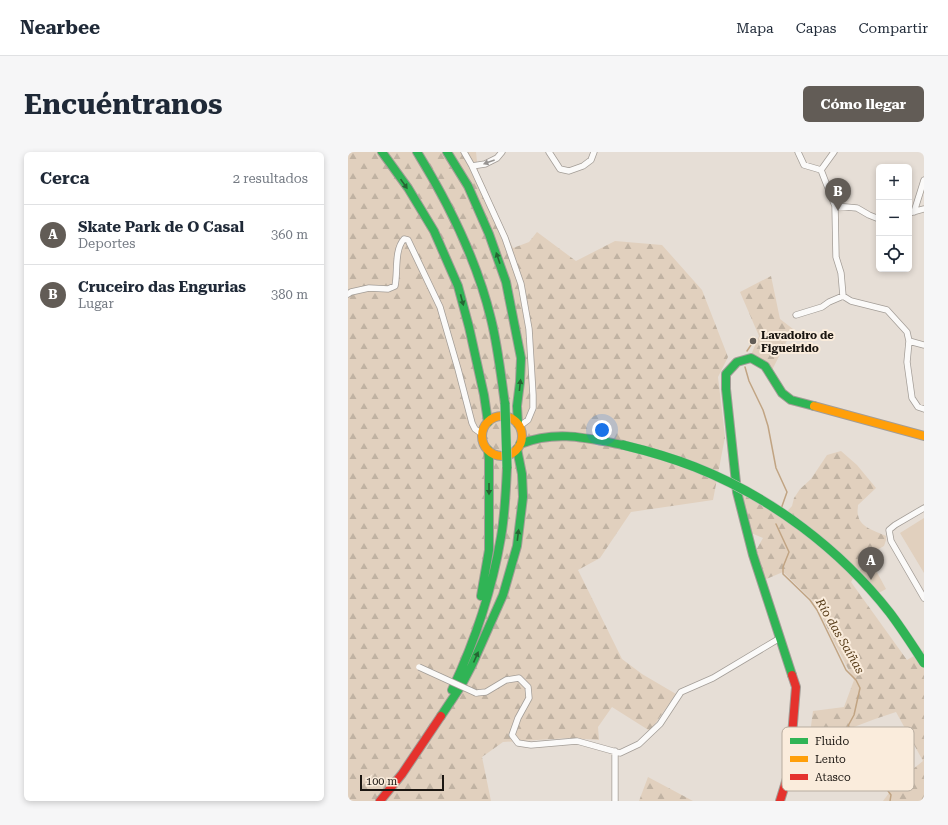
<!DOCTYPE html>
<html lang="es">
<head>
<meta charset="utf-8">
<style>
	body { margin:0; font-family:"Roboto Serif",serif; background:#f6f6f7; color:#1f2937 }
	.controls { position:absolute; right:12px; top:12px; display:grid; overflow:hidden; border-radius:6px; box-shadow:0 2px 6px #0003 }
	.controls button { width:36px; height:36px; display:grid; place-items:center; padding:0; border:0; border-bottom:1px solid #e0e1e3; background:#fff; color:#1f2937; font:20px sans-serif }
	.scale { position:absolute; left:12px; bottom:10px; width:84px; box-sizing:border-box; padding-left:4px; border:2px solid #1b1611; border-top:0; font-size:11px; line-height:14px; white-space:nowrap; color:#1b1611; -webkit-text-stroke:3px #faecdc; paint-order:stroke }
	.you { position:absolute; left:254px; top:278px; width:14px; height:14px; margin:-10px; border:3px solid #fff; border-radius:50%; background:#1a73e8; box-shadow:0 0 0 6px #1a73e833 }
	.badge { display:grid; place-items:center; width:26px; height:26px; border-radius:50%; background:#625c56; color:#fff; font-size:13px; font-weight:700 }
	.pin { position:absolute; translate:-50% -33px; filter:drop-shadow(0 1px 2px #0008) }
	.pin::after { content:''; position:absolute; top:21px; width:14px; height:12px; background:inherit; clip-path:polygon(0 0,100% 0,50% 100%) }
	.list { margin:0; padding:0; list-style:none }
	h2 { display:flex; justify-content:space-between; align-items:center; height:52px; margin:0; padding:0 16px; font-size:17px }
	h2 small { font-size:13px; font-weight:400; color:#747a83 }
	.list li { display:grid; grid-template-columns:26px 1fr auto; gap:12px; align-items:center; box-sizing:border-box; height:60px; padding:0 16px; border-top:1px solid #e0e1e3 }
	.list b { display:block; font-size:15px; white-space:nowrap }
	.list p { margin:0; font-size:13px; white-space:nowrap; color:#747a83 }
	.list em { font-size:13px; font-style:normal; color:#747a83 }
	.icon { flex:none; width:22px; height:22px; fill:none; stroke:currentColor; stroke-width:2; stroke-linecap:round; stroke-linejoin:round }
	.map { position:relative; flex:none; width:576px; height:649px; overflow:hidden; border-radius:6px }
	header { display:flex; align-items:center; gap:24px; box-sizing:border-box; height:56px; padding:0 20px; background:#fff; border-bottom:1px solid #e0e1e3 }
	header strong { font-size:19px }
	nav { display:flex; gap:22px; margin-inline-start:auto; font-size:14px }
	.intro { display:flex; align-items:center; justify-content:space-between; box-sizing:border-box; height:96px; padding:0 24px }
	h1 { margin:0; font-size:28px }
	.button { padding:10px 18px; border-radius:6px; background:#625c56; color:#fff; font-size:14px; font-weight:700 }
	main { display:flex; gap:24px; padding:0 24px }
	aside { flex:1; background:#fff; border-radius:6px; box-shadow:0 2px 6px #0003 }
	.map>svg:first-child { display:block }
	.forest { fill:url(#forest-firs) }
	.garden { fill:#e1d0be }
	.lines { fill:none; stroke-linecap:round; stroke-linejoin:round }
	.stream { stroke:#c1a483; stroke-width:1.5 }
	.street-casing { stroke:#a39d97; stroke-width:7 }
	.fast-casing { stroke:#a39d97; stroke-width:10 }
	.slow-casing { stroke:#a39d97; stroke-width:10 }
	.jam-casing { stroke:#a39d97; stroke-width:10 }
	.street { stroke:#fbfaf9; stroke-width:5.5 }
	.fast { stroke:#30b455; stroke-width:8 }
	.slow { stroke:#ff9f0a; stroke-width:8 }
	.jam { stroke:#e5322d; stroke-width:8 }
	.street-bridge-casing { stroke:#a39d97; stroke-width:7; stroke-linecap:butt }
	.fast-bridge-casing { stroke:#c0bcb8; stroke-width:10; stroke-linecap:butt }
	.street-bridge { stroke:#fbfaf9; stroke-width:5.5 }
	.fast-bridge { stroke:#30b455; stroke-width:9 }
	.oneway { fill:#969391 }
	.oneway2 { fill:#266533 }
	.poi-dot { fill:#625c56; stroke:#faecdc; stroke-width:1.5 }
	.labels { text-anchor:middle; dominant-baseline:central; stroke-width:4; stroke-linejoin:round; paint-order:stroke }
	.poi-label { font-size:11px; font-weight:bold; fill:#1b1611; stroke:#faecdc; text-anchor:start }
	.water-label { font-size:12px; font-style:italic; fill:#563b18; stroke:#faecdc }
	.key { fill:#faecdc; stroke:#b7ac9f; stroke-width:1 }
	.key-label { font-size:11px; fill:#1b1611 }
</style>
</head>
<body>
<header>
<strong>Nearbee</strong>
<nav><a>Mapa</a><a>Capas</a><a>Compartir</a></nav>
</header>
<div class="intro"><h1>Encuéntranos</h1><a class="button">Cómo llegar</a></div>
<main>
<aside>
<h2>Cerca<small>2 resultados</small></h2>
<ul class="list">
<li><span class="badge">A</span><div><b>Skate Park de O Casal</b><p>Deportes</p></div><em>360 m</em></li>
<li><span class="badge">B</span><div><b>Cruceiro das Engurias</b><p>Lugar</p></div><em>380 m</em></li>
</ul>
</aside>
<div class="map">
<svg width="576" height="649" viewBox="0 0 576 649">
	<defs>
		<pattern id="forest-firs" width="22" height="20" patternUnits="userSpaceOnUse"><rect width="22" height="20" fill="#e1d0be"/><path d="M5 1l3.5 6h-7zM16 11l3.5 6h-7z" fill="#c0b2a2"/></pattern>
	</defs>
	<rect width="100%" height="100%" fill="#e6ded6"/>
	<!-- forest -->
	<path class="forest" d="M0 0H128L130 19 165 96 181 90 189 80 228 109 267 89 314 93 354 138 380 205 370 225 377 285 365 348 283 360 252 406 230 418 274 507 294 522 328 542 302 579 264 555 250 575 251 588 222 586 155 590 134 605 143 649H0Z
		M423 124 432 167 445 177 423 220 403 203 411 184 392 140Z
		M493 299 509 313 528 336 510 353C510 356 509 360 510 363 512 376 528 379 538 384V388L536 394 527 399 520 401 503 430 559 508 576 498V649H535L550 629 575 609 548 560 527 567 506 575 505 581 544 603 517 621 512 637 495 629 487 605 459 604 465 559 496 555 506 528 486 490 472 460 465 449 435 420 416 428 407 400 415 386 403 381 397 362 393 339 435 364 444 354 446 346 452 337 463 327 479 303Z
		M300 625 345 649H291Z"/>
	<!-- garden -->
	<path class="garden" d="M576 366V421L552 381Z
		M524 411 538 437 523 445 508 420Z"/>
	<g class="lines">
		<!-- stream -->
		<path class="stream" d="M399 199 403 193
			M397 215 401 229 415 258 420 274 428 316 439 340 433 357
			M428 372 441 400 435 415V422L462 448 469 458 498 518 508 528 512 536 506 563 500 574 503 581 511 589 514 599 516 611 524 623 538 636 543 643 542 649"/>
		<!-- street casing -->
		<g class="street-casing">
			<path id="street" d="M116 0 124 14 157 86 173 132 181 177 185 243V256L180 268 172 274
				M201 0 212 17 221 19 235 14 243 8 246 0
				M450 0 456 13 473 18
				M124 14 137 12 149 6 154 0
				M473 18 487 54 488 105 493 121 495 144 503 149 539 158 559 180 561 189 559 210 564 246 570 255 576 257
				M473 18 486 0
				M487 54 509 56 521 63 531 67
				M566 60 576 28
				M561 61 576 57
				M0 142 3 140 21 136 40 137 47 134C50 120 46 98 56 87L60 88 92 155 110 217 124 271 127 277 134 282
				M448 163 474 155 481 150 495 144
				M561 189 576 193
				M576 356 547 373 541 378 543 389 576 446
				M128 541 138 540 158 528 171 526 180 535 181 546 170 566 164 583 170 591 183 593 229 589 272 601 291 592 312 572 333 540 365 526 432 486
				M267 599V649"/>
		</g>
		<!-- fast casing -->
		<g class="fast-casing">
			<path id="fast" d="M34 0 60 36 86 79 110 134 121 175 136 243 140 270
				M69 0C101 52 129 108 143 167 150 195 153 224 157 252
				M99 0 120 34 141 82 158 130 173 206 172 230 169 254 170 272
				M172 292C209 278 238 286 275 293
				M133 444 141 398V308L140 298
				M444 523 405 403 389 340 378 237V222L389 210 403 206 417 214 434 241 443 248 466 254
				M104 538C127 489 144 438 153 385 157 362 158 338 159 315
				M93 564 113 534 124 513 155 443 169 394 175 345 174 322 169 297"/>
		</g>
		<!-- slow casing -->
		<g class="slow-casing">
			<path id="slow" d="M466 254 576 284
				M134 284a20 20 0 1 1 40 0a20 20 0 1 1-40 0Z"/>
		</g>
		<!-- jam casing -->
		<g class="jam-casing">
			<path id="jam" d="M32 649 54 622 93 564
				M432 649 441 620 448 535 444 523"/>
		</g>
		<!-- street -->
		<use href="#street" class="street"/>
		<!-- fast -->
		<use href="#fast" class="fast"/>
		<!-- slow -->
		<use href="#slow" class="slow"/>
		<!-- jam -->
		<use href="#jam" class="jam"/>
		<!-- street-bridge casing -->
		<g class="street-bridge-casing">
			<path id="street-bridge" d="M71 515 128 541"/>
		</g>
		<!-- fast-bridge casing -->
		<g class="fast-bridge-casing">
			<path id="fast-bridge" d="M157 252 159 315
				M275 293C300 299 324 306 347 315 423 345 492 397 542 461 554 477 565 494 576 511"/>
		</g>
		<!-- street-bridge -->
		<use href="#street-bridge" class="street-bridge"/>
		<!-- fast-bridge -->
		<use href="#fast-bridge" class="fast-bridge"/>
	</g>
	<!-- one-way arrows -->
	<defs><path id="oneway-solid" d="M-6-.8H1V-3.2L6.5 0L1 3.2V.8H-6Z"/></defs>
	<use class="oneway" href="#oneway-solid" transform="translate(141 10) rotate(160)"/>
	<g class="oneway2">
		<use href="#oneway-solid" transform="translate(56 32) rotate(55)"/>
		<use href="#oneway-solid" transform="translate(150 106) rotate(-109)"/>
		<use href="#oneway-solid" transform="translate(114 148) rotate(75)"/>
		<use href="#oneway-solid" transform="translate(172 233) rotate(-84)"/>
		<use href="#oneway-solid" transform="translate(141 337) rotate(90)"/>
		<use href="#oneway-solid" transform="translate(170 383) rotate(-83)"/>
		<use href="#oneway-solid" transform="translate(128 505) rotate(-66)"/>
	</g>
	<!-- markers -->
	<circle class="poi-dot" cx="405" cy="189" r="4"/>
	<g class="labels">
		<!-- poi labels -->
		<g class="poi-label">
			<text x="413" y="183">Lavadoiro de<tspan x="413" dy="13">Figueirido</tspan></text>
		</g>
		<!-- water labels -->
		<g class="water-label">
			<text transform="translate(492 484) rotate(60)">Río das Saíñas</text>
		</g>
	</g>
	<!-- legend -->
	<rect x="434" y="575" width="132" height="64" rx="6" class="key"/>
	<rect x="442" y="586" width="18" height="6" fill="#30b455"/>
	<rect x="442" y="604" width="18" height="6" fill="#ff9f0a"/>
	<rect x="442" y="622" width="18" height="6" fill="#e5322d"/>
	<g class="key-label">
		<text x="467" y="593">Fluido</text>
		<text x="467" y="611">Lento</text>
		<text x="467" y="629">Atasco</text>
	</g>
</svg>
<div class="controls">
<button>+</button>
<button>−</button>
<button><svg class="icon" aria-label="locate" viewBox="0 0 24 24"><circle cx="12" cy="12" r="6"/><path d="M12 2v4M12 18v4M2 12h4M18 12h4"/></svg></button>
</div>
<div class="scale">100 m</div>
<div class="you"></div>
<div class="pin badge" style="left:523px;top:428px">A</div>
<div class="pin badge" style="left:490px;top:59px">B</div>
</div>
</main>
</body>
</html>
